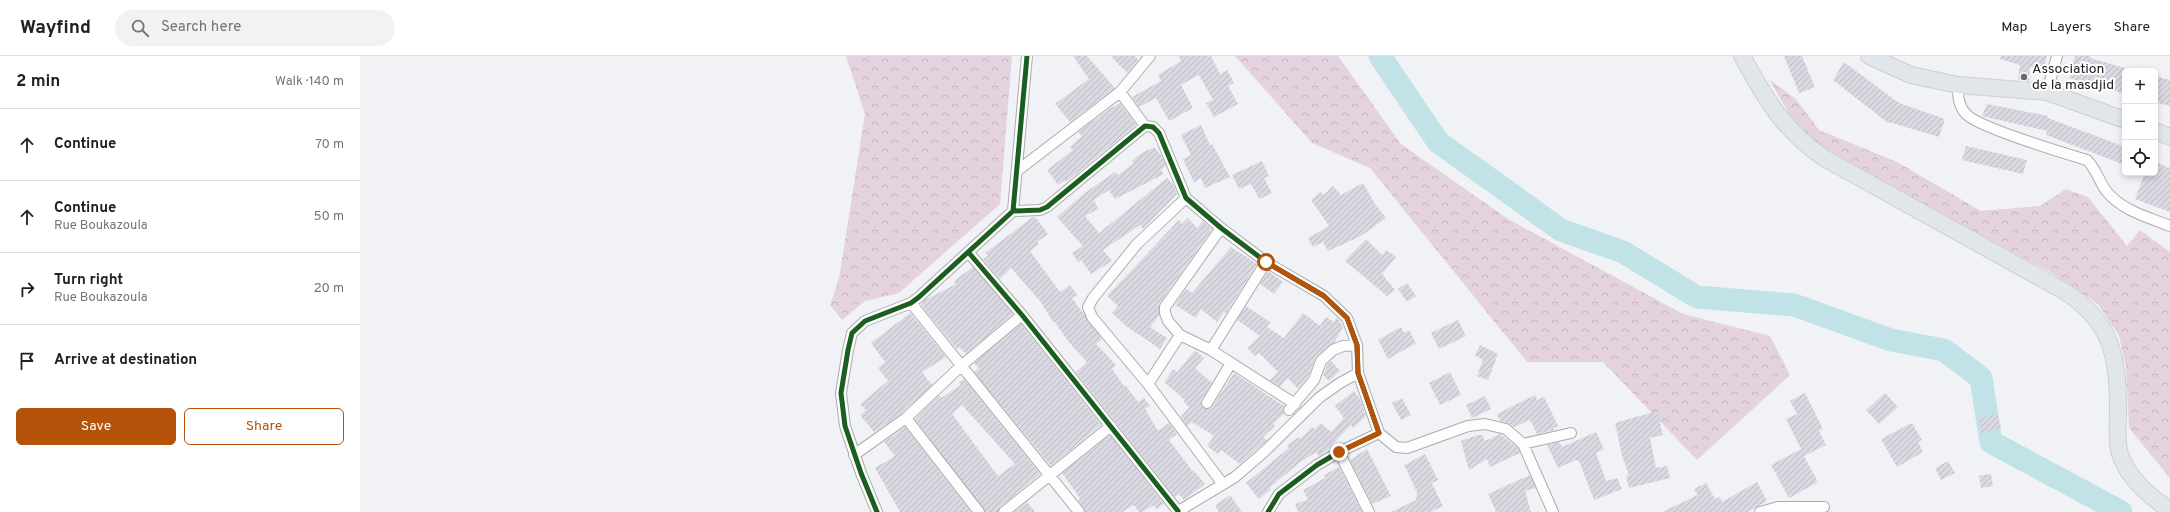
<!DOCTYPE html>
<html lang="en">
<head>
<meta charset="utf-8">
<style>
	body { margin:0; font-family:Overpass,sans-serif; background:#f2f2f2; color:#202124 }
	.controls { position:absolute; right:12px; top:12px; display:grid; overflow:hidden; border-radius:6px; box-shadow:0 2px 6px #0003 }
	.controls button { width:36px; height:36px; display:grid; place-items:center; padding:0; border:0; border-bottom:1px solid #e0e0e0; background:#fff; color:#202124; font:20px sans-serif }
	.stop { position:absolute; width:12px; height:12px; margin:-9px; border:3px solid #b45309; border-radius:50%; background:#fff }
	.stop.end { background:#b45309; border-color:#fff; box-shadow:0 1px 4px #0008 }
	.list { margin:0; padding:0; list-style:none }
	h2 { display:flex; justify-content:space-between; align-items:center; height:52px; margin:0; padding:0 16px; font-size:17px }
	h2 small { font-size:13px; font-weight:400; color:#757577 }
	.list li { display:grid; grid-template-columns:26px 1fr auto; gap:12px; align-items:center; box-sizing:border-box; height:72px; padding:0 16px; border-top:1px solid #e0e0e0 }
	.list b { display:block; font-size:15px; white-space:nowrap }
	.list p { margin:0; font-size:13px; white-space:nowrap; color:#757577 }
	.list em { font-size:13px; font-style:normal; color:#757577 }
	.actions { display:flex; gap:8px; padding:12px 16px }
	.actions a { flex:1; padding:9px 0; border:1px solid #b45309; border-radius:6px; text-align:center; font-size:14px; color:#b45309 }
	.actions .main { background:#b45309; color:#fff }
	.icon { flex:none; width:22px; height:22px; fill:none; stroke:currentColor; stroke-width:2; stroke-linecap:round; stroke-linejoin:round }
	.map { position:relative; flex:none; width:1810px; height:456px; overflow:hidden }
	header { display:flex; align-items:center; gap:24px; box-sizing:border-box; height:56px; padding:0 20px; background:#fff; border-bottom:1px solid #e0e0e0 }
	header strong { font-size:19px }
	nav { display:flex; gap:22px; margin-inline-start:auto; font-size:14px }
	.search { width:280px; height:36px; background:#f2f2f2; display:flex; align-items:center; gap:10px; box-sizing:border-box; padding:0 14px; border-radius:22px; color:#757577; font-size:15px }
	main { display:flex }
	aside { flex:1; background:#fff }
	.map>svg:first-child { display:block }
	.forest { fill:url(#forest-crowns) }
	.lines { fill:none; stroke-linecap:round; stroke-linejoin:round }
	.river { stroke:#c1e2e7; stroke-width:23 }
	.building { fill:url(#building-hatch); fill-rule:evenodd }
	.street-casing { stroke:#acacae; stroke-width:12 }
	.primary-casing { stroke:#ceced0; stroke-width:18 }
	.street { stroke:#fdfdfe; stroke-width:10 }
	.primary { stroke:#e1e6ea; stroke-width:16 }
	.cycleway-casing { stroke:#fff; stroke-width:8 }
	.cycleway { stroke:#1b5e20; stroke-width:5 }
	.route { stroke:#b45309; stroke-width:5 }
	.poi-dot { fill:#696a6c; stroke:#fff; stroke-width:1.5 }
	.labels { text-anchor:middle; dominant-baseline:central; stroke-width:4; stroke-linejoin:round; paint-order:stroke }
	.poi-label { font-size:14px; fill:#202022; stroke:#fff; text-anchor:start }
</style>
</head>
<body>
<header>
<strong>Wayfind</strong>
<div class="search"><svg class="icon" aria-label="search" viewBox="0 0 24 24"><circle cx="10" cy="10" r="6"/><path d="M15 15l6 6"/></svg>Search here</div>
<nav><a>Map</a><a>Layers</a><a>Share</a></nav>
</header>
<main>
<aside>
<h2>2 min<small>Walk · 140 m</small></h2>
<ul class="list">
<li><svg class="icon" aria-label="ahead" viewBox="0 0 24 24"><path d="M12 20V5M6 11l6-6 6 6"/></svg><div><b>Continue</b></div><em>70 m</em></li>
<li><svg class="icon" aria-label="ahead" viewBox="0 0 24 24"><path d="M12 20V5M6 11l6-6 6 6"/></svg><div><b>Continue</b><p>Rue Boukazoula</p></div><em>50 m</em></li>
<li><svg class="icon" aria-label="right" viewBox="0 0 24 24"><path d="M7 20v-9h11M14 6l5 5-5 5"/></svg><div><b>Turn right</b><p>Rue Boukazoula</p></div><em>20 m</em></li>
<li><svg class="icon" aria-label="arrive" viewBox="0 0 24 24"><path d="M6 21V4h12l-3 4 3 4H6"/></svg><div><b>Arrive at destination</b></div></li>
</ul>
<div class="actions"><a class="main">Save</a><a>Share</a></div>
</aside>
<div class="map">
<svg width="1810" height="456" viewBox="0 0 1810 456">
	<defs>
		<pattern id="forest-crowns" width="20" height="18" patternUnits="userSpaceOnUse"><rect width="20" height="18" fill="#e5d2df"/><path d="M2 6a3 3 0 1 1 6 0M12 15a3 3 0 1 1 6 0" fill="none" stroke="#c4b4bf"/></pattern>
		<pattern id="building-hatch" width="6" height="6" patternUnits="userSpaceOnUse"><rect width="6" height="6" fill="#dad8e0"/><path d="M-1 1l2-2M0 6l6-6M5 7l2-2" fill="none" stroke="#bbb9c0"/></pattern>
	</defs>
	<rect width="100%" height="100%" fill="#f1f2f6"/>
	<!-- forest -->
	<path class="forest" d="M486 0H652L640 148 539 237 505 245 482 264 470 249 479 223 505 58Z
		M875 0H978L1041 88 1148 163 1323 258 1410 280 1430 319 1337 404 1243 306H1167L1010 112 952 87Z
		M1409 23 1436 43 1459 74 1537 106 1621 155 1680 150 1706 133 1728 141 1767 190 1780 174 1810 196V422L1769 372 1766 311 1759 280 1738 248 1692 217 1603 170 1518 122 1463 94 1431 61Z"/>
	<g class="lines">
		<!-- river -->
		<path class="river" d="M1020 0 1078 86 1201 174 1263 196 1337 241 1434 249 1531 284 1584 294 1621 322 1631 386 1761 456"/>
	</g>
	<!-- building -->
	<path class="building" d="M713 0H727L755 32 710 66 695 48 729 23Z
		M751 0H775L778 4 767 17Z
		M819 0H851L860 18 867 14 874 27 868 30 878 48 854 61 846 47 853 44 839 19 821 29 833 52 809 65 796 42 779 51 772 41 801 25 798 19 821 5Z
		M1424 0H1442L1455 31 1439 37Z
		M1641 0H1687L1683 15 1670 11 1669 25 1658 24 1660 9 1640 3Z
		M1715 0H1731L1730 2 1765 12V38L1709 22Z
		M1484 6 1539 47 1585 63 1579 81 1529 66 1528 67 1473 24Z
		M1795 20 1810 24V50L1795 46Z
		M760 47 776 69 706 126 705 124 698 129 687 114 713 94 710 91 722 80 718 76 749 53Z
		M1627 48 1688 60V62L1765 91V109L1686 79 1687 75 1622 60Z
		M841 69 850 89 852 88 870 121 845 132 841 122 834 126 823 103 831 99 821 79Z
		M1606 90 1667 104 1663 118 1602 104Z
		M794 91 801 99 806 110 801 114 804 118 755 143 749 134 734 144 738 153 725 160 739 177 807 122 813 128 817 138 783 173 780 169 743 194 752 205 731 218 721 204 718 206 712 197 723 190 697 161 726 136 755 116 758 119 774 107 772 105 780 98Z
		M902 105 909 120 904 122 912 137 899 143 891 128 879 133 872 119Z
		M1795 106 1810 112V156L1775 143 1785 117H1795Z
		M1003 127 1015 148 1026 162 1001 180 968 195 963 186 953 191 948 182 969 170 951 144 961 136 963 139 973 130 981 139Z
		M673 161H675L688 178 677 186 679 188 670 195 700 236 710 229 717 239 712 242 742 283 736 288 756 309 752 313 764 330 765 329 778 346 784 342 790 350 785 353 798 375 809 367 817 378 809 384 834 417 835 416 845 428 824 444 819 438 815 441 716 316 727 306 708 285 694 265 693 266 680 245 651 212 640 223 623 203 628 200 625 197Z
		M828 162 837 172 843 165 852 173 799 248V260L790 271 807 282 800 293 766 270 752 257 758 250 747 240 819 164 822 168Z
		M1006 183 1022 199 1026 194 1036 201 1022 218 1035 234 1027 240 985 205Z
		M871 191 897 208 866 257 864 256 857 266 841 253 836 262 815 249 826 233 832 237Z
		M613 211 653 258 606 298 599 291 597 293 561 249 565 244 596 228 594 225Z
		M908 215 923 226 914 238 900 228Z
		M1047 227 1056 240 1047 246 1038 233Z
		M886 250 910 266 907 271 924 282 943 257 960 270 966 261 974 266 977 261 983 271 974 287 956 300 948 321 938 333 928 322 920 331 910 324 918 316 899 297 895 300 887 292 900 280 877 264Z
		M550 257 586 301 562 316 572 329 542 357 514 376 500 359 506 354 500 348 528 325 518 312 525 306 511 287Z
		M1098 264 1106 280 1079 293 1071 277Z
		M661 268 741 369 691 410 614 316 619 312 614 307Z
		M1041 271 1044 277 1049 274 1056 287 1028 303 1018 284Z
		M1120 289 1138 298 1128 324 1117 320 1123 304 1115 299Z
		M835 294 844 302 835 312 852 327 841 344 843 352 847 353 852 351 874 317 924 350V357L913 368 915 370 903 381 907 384 880 408 861 394 858 398 847 390 854 380 832 366 827 370 821 361 829 351 824 346 825 344 804 326 814 313 817 316Z
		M971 305 980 315 969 325 963 319 967 309Z
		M1090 316 1101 339 1080 349 1069 327Z
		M604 323 680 418 640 451 638 456H625L555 363 579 339 581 342 601 329 599 326ZM602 349 655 408 638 420 592 358Z
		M994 335 1000 343 1006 360 993 372 991 369 962 399 959 400 956 396 939 407 909 432 911 433 899 443 886 427 929 392 927 389 939 381 940 383 952 371 955 373 961 367 971 376 984 362 975 350Z
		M1445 337 1463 373 1459 375 1466 389 1444 400 1458 426 1429 442 1411 409 1441 393 1426 363 1437 358 1430 345Z
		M1525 337 1538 351 1519 368 1506 354Z
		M1175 339 1177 344 1184 341 1198 370 1193 372 1194 374 1177 378 1170 364 1154 371 1148 367 1140 365 1137 358Z
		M1125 340 1131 353 1112 362 1106 349Z
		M1042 342 1051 359 1041 364 1032 347Z
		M1297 355 1303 379 1290 382 1296 412 1307 410 1310 422 1269 432 1266 420 1269 419 1262 400 1255 367Z
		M1637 358 1641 372 1622 378 1618 363Z
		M1552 367 1562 384 1558 386 1563 396 1537 411 1521 383Z
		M545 371 611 456H540L515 412 535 400 524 386Z
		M1236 376 1244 393 1236 397 1246 425 1257 422 1262 433 1234 444 1219 405 1216 404 1198 412 1187 389 1199 386 1202 391Z
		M1140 378 1158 392 1160 397 1130 411 1127 403 1109 414 1101 385 1118 379H1122L1125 385Z
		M750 379 804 448 796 453 794 449 782 456H779L774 449 762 456H725L718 444 720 442 702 417Z
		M1007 393 1031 440 1012 448 990 404Z
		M1065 398 1078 424 1072 427 1083 450 1071 456H1031L1056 444 1057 436 1044 409Z
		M1588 405 1595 417 1581 424 1575 412Z
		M979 411 1002 456H938L935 448 948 444 943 434 965 422 964 419Z
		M1631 418 1633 430 1621 432 1619 420Z
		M1170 419 1176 432 1165 435 1171 456H1136L1128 438Z
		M1397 426 1407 445 1388 456H1302L1338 439 1334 433 1346 427 1355 443 1360 441 1362 446Z
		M869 440H871L882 456H859L855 449Z
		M667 446 675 456H654Z"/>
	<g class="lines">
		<!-- street casing -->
		<g class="street-casing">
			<path id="street" d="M1598 29C1598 40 1598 49 1606 58 1619 72 1704 97 1727 104 1737 114 1739 126 1747 136 1763 155 1788 161 1810 170
				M760 36 785 70
				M1687 36 1697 0
				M657 115 760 36 790 0
				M826 142 777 188 733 242 728 251 732 261 788 328 862 427
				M653 155 680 154 687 151 785 70 793 71 799 77 826 142 861 172 906 206 964 240 987 262 997 289 998 317 1019 377 979 396 957 409 919 438 908 456
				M861 172 805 251V257L808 265 820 279 851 294 935 348
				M609 197 662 259 818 455
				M551 247 719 456
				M851 294 906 206
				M788 328 820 279
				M847 347 871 307
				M929 354 954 324 961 305 973 294 983 290 997 289
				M546 362 619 456
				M1019 377 1036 391 1047 392 1108 370 1125 368 1146 373 1163 388 1193 456
				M1163 388 1211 377
				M979 396 1009 456
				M494 399 546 362 601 310 662 259
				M517 456 501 417 485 370 481 337 488 294 492 277 505 265 551 247 559 241 653 155 667 0
				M644 456 751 370
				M817 456 875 421 904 396 960 341 980 327 998 317
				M1400 456 1418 451H1464"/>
		</g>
		<!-- primary casing -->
		<g class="primary-casing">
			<path id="primary" d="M1382 0C1405 42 1423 74 1464 102L1704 235C1753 266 1758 302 1758 356 1758 369 1756 385 1760 398 1768 422 1790 441 1810 454
				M1509 0 1551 19 1598 29 1687 36 1765 64
				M1795 75 1810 81"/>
		</g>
		<!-- street -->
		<use href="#street" class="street"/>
		<!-- primary -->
		<use href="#primary" class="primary"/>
		<!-- cycleway casing -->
		<g class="cycleway-casing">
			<path id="cycleway" d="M653 155 680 154 687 151 785 70 793 71 799 77 826 142 861 172 906 206 964 240 987 262 997 289 998 317 1019 377 979 396 957 409 919 438 908 456
				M609 197 662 259 818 455
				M517 456 501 417 485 370 481 337 488 294 492 277 505 265 551 247 559 241 653 155 667 0"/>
		</g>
		<!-- cycleway -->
		<use href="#cycleway" class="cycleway"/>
	</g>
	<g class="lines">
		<!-- route -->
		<path class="route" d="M906 206 964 240 987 262 997 289 998 317 1019 377 979 396"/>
	</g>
	<!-- markers -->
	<circle class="poi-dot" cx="1664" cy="21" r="4"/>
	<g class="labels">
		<!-- poi labels -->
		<g class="poi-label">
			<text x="1672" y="13">Association<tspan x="1672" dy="16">de la masdjid</tspan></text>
		</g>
	</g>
</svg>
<div class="controls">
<button>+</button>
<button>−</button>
<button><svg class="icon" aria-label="locate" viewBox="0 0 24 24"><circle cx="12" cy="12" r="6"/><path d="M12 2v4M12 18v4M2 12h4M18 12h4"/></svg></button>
</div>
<div class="stop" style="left:906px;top:206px"></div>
<div class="stop end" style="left:979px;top:396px"></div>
</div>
</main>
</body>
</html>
